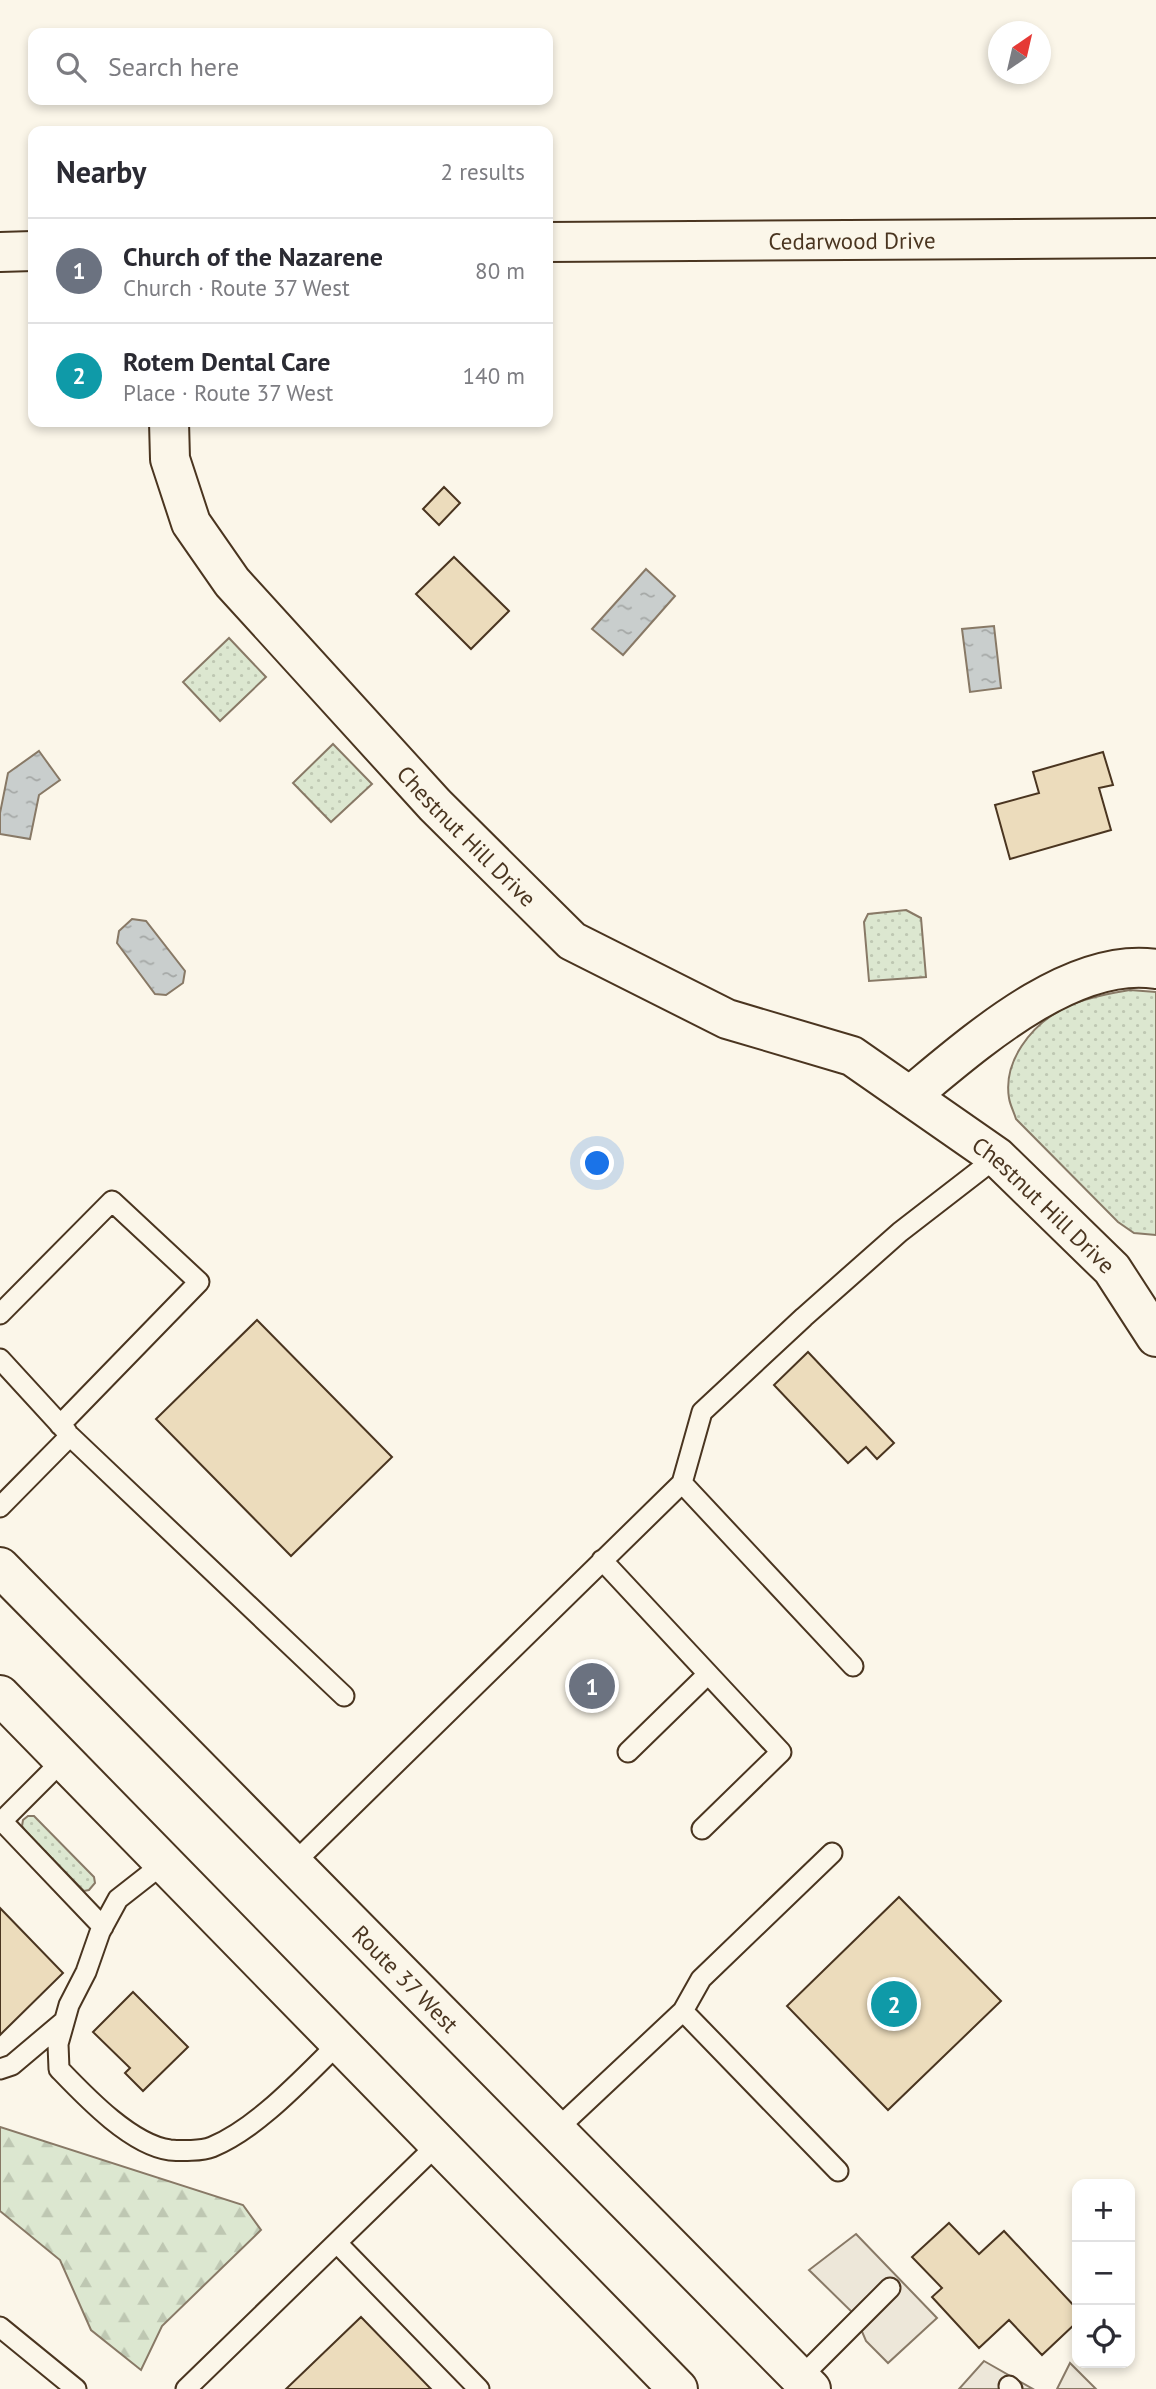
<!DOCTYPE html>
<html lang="en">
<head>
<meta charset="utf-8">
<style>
	body { margin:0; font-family:"PT Sans",sans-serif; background:#f7f7f7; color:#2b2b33 }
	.controls { position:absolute; right:21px; bottom:21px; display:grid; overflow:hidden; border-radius:14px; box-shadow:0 4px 10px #0003 }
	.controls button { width:63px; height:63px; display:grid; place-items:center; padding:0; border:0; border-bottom:2px solid #e1e1e2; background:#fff; color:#2b2b33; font:35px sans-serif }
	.compass { position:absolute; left:988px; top:21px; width:63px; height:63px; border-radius:50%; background:#fff; box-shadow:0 4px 10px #0003; rotate:34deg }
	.you { position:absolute; left:598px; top:1164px; width:24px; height:24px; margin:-18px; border:5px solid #fff; border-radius:50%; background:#1a73e8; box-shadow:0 0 0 10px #1a73e833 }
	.badge { display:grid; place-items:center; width:46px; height:46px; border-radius:50%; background:#c62828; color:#fff; font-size:23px; font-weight:700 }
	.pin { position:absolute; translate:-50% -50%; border:4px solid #fff; box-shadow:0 2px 7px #0006 }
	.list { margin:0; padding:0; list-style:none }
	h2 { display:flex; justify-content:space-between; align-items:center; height:91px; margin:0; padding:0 28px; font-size:30px }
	h2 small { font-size:23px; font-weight:400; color:#7c7c81 }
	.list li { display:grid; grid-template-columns:46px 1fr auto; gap:21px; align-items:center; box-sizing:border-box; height:105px; padding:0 28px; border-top:2px solid #e1e1e2 }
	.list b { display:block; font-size:26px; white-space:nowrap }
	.list p { margin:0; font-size:23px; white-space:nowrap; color:#7c7c81 }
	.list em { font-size:23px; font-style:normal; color:#7c7c81 }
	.icon { flex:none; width:38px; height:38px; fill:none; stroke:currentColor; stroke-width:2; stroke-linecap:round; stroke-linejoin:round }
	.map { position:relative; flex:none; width:1156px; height:2389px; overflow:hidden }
	.search { position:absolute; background:#fff; box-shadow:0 4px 10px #0003; left:28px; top:28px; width:525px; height:77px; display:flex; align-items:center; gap:18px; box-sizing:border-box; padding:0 24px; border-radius:14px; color:#7c7c81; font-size:26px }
	.panel { position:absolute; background:#fff; box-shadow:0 4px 10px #0003; left:28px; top:126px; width:525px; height:301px; border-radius:14px }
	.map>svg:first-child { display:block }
	.grass { fill:url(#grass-dots); stroke:#887966; stroke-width:2 }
	.forest { fill:url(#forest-firs); stroke:#887966; stroke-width:2 }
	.parking { fill:#ede7d9; stroke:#887966; stroke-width:2 }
	.water { fill:url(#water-ripples); stroke:#887966; stroke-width:2 }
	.building { fill:#ecdcbc; stroke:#4a3520; stroke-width:2 }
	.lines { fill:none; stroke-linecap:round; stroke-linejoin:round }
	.service-casing { stroke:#4a3520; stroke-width:23 }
	.minor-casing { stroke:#4a3520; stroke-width:42 }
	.trunk-casing { stroke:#4a3520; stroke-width:42 }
	.service { stroke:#fbf6e9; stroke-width:19 }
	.minor { stroke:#fbf6e9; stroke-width:38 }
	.trunk { stroke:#fbf6e9; stroke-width:38 }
	.labels { text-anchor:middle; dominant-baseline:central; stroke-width:5; stroke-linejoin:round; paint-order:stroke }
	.street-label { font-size:23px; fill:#4a3520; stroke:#fbf6e9 }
</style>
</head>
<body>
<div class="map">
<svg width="1156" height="2389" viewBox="0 0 1156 2389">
	<defs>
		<pattern id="grass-dots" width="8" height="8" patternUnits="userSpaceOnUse" patternTransform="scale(1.75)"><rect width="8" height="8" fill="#dce7d0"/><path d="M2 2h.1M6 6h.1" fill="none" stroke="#bec7b2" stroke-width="1.8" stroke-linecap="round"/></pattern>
		<pattern id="forest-firs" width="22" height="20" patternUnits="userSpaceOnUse" patternTransform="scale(1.75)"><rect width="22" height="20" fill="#dce7d0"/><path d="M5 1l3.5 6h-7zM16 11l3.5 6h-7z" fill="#bec7b2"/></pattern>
		<pattern id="water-ripples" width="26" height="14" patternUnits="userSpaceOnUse" patternTransform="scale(1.75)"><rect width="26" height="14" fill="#c9cecd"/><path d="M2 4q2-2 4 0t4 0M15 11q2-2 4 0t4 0" fill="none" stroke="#a5a8a6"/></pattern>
	</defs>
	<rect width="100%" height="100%" fill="#fbf6e9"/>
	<!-- grass -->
	<path class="grass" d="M229 638 266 677 220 721 183 682Z
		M333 744 372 784 331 822 293 783Z
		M906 910 921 918 926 977 869 981 864 922 868 914Z
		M1130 990 1156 992V1235L1134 1233 1118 1222 1016 1119C1014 1112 1010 1105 1009 1098 1003 1061 1031 1026 1062 1009 1083 998 1108 994 1130 990Z
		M28 1816H34L94 1877 95 1883 89 1890 84 1891 79 1886 26 1832 22 1826 23 1820Z"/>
	<!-- forest -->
	<path class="forest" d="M0 2127 243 2205 261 2230 162 2326 141 2370 91 2330 60 2260 0 2211Z"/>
	<!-- parking -->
	<path class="parking" d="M856 2234 937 2318 888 2363 866 2341 855 2315 809 2270Z
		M984 2361 1033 2389H959Z
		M1070 2363 1096 2389H1057Z"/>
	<!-- water -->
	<path class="water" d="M646 569 675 596 623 655 592 629Z
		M994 626 1001 688 970 692 962 629Z
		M39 751 60 780 39 795 30 839 0 834V813L8 773Z
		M132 919 146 921 185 971 183 983 166 995 155 994 117 943 119 931Z"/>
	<!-- building -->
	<path class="building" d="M444 487 460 503 439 525 423 509Z
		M454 557 509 611 471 649 416 594Z
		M1103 752 1113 785 1099 788 1111 830 1010 859 995 805 1039 793 1033 772Z
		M257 1320 392 1457 291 1556 156 1419Z
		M808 1352 894 1443 877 1459 866 1447 848 1463 774 1385Z
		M899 1897 1001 2001 888 2110 787 2006Z
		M0 1908 63 1973 0 2035Z
		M133 1992 188 2047 143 2091 125 2073 130 2068 93 2032Z
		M949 2223 979 2254 1004 2231 1077 2309V2322L1042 2355 1009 2320 979 2348 932 2297 942 2288 912 2257Z
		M361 2317 431 2389H286Z"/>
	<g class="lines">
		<!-- service casing -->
		<g class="service-casing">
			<path id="service" d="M0 1314 112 1201 199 1282 60 1425
				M0 1359 67 1432
				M682 1483 702 1412 804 1317 900 1232 997 1157
				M0 1507 70 1436 344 1696
				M602 1560 781 1752 702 1829
				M628 1752 708 1674
				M1 1820 103 1927
				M0 1823 63 1760
				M164 1863 118 1899 100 1932 86 1972 69 2005 58 2044 59 2069C85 2096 131 2145 170 2150 181 2151 202 2151 212 2147 258 2128 304 2077 340 2042
				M293 1864 682 1483 853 1666
				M683 2011 838 2171
				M0 2069 12 2065 63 2022
				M556 2130 683 2011 701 1979 832 1853
				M337 2243 479 2389
				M0 2327 76 2389
				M800 2378 890 2288
				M1009 2386 1012 2389
				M186 2389 438 2144"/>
		</g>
		<!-- minor casing -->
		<g class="minor-casing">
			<g id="minor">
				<path id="s1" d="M548 242 1156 238"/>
				<path d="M0 252 33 251"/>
				<path id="s2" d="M169 422 170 459 191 523 232 582 435 805 572 941 727 1019 852 1056 997 1157 1112 1269 1156 1337"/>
				<path d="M910 1096C972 1045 1070 956 1156 969"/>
			</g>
		</g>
		<!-- trunk casing -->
		<g class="trunk-casing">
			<g id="trunk">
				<path id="s3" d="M0 1567 811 2389"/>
				<path d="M0 1695 678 2389"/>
			</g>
		</g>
		<!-- service -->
		<use href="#service" class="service"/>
		<!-- minor -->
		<use href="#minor" class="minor"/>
		<!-- trunk -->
		<use href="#trunk" class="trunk"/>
	</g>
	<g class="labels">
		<!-- street labels -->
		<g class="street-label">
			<text stroke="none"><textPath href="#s1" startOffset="304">Cedarwood Drive</textPath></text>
			<text stroke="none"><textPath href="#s2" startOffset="522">Chestnut Hill Drive</textPath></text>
			<text stroke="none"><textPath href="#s2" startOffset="1218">Chestnut Hill Drive</textPath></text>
			<text stroke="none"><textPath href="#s3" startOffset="578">Route 37 West</textPath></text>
		</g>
	</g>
</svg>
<div class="controls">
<button>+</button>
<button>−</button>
<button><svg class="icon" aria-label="locate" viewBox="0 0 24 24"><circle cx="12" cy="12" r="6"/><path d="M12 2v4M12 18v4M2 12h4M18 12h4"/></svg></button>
</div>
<svg class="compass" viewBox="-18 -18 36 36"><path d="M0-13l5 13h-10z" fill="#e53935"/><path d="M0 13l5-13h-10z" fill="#7c7c81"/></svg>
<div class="you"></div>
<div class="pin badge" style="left:592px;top:1686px;background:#6b7280">1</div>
<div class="pin badge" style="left:894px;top:2004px;background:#0f9aa8">2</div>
<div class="search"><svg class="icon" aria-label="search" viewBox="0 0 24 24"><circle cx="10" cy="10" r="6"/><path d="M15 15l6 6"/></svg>Search here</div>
<section class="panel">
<h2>Nearby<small>2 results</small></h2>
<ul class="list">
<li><span class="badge" style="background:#6b7280">1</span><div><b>Church of the Nazarene</b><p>Church · Route 37 West</p></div><em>80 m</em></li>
<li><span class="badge" style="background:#0f9aa8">2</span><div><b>Rotem Dental Care</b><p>Place · Route 37 West</p></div><em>140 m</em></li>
</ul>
</section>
</div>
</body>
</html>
